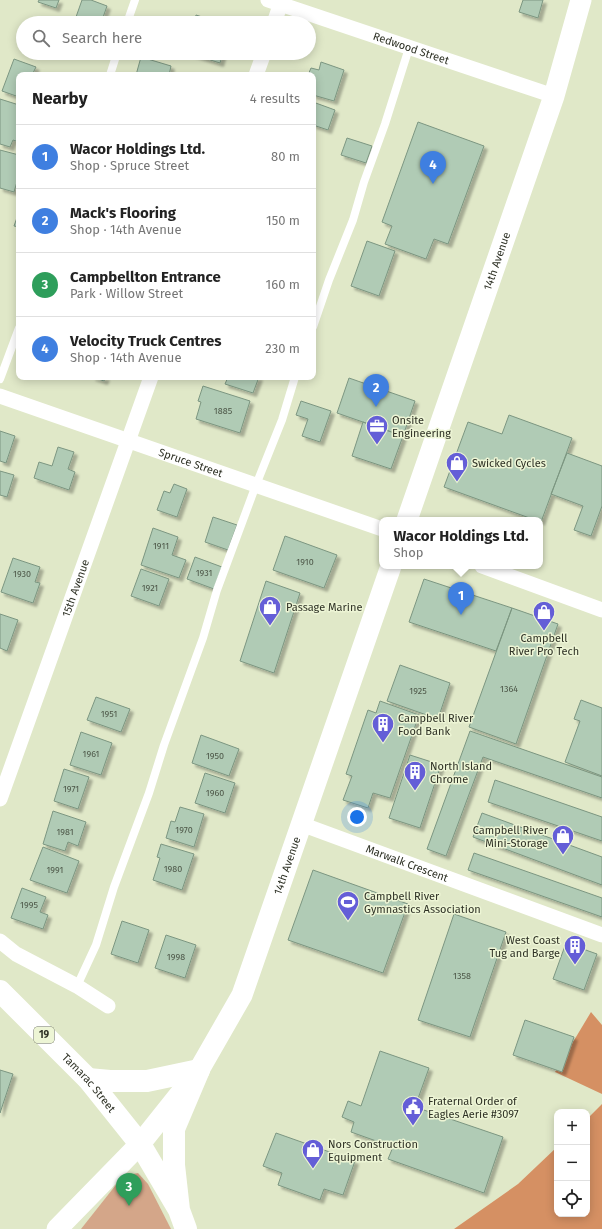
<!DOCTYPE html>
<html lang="en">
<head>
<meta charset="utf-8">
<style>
	body { margin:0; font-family:"Fira Sans",sans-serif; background:#f6f6f6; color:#222 }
	.controls { position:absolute; right:12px; bottom:12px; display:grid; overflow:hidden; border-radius:8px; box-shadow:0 2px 10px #0003 }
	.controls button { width:36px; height:36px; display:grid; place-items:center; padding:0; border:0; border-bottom:1px solid #e0e0e0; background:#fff; color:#222; font:20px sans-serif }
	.you { position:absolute; left:357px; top:817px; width:14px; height:14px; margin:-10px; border:3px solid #fff; border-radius:50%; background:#1a73e8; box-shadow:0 0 0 6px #1a73e833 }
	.badge { display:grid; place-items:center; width:26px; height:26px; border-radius:50%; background:#7c3aed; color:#fff; font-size:13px; font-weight:700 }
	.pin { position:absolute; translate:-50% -33px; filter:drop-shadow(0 1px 2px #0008) }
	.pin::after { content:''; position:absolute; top:21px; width:14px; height:12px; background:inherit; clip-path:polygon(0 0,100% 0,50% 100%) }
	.popup { position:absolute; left:379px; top:517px; width:164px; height:52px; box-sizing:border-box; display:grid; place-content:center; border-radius:8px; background:#fff; filter:drop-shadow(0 1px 3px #0005); font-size:13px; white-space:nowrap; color:#767676 }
	.popup b { font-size:15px; color:#222 }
	.popup::after { content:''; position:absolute; left:50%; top:100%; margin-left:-8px; border:8px solid transparent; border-top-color:#fff }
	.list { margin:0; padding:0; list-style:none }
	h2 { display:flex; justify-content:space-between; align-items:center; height:52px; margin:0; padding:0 16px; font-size:17px }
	h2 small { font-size:13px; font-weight:400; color:#767676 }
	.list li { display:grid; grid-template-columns:26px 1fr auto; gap:12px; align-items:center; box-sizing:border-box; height:64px; padding:0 16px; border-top:1px solid #e0e0e0 }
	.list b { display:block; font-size:15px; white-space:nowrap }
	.list p { margin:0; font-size:13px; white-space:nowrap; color:#767676 }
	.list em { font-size:13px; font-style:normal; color:#767676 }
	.icon { flex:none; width:22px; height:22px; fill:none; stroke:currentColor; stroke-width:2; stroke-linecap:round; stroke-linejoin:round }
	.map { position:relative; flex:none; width:602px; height:1229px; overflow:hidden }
	.search { position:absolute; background:#fff; box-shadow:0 2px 10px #0003; left:16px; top:16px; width:300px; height:44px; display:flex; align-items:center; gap:10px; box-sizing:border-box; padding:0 14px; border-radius:22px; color:#767676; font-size:15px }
	.panel { position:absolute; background:#fff; box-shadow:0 2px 10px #0003; left:16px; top:72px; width:300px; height:308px; border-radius:8px }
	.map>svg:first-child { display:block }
	.green { fill:#d4a689 }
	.forest { fill:#d59063 }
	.building { fill:#b0cbb5; stroke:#7c9681; filter:url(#shadow) }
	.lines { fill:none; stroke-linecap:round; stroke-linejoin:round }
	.service { stroke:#fff; stroke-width:8 }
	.minor { stroke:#fff; stroke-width:15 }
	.secondary { stroke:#fff; stroke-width:21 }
	.primary { stroke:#fff; stroke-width:22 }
	.trunk { stroke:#fff; stroke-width:22 }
	.labels { text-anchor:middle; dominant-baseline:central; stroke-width:3; stroke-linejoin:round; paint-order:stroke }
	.number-label { font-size:9px; fill:#4e5849 }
	.shield { fill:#edf5d5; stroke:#676c5a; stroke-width:1 }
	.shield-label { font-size:10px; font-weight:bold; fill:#2e3125 }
	.street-label { font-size:11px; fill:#2e3125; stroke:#edf5d5 }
	.poi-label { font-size:11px; fill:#2e3125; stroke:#edf5d5; text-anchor:start }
</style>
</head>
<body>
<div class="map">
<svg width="602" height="1229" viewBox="0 0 602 1229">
	<defs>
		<filter id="shadow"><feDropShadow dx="3.5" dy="3.5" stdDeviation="1" flood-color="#0004"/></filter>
	</defs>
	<rect width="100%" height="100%" fill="#e0e8c8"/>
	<!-- green -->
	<path class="green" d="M138 1173 148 1184 171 1229H81L119 1181 128 1175Z"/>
	<!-- forest -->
	<path class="forest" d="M591 1012 602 1025V1094L555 1072Z
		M602 1104V1229H454L518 1184 557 1147V1214H587V1119Z"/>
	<!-- building -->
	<path class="building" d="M39 0H59L56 8 38 2Z
		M82 0H91L107 6 101 23H94L76 17Z
		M523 0H543L538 18 519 12Z
		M196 15 221 23H194Z
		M188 53H223L220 63Z
		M141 57 171 66 169 75H136Z
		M14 59 36 67 32 75H19V97L2 91Z
		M321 62 344 70 334 101 313 95V75H308L311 68 319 70Z
		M0 99 19 105V142L13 140 10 147 0 144Z
		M313 102 335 110 328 130 313 125Z
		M418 122 484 146 448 244 434 239 426 259 385 244 392 226 382 222Z
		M347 138 372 146 366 163 341 155Z
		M0 150 19 155V175L14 192 0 188Z
		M19 212V227L14 226Z
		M367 241 395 251 379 296 351 286Z
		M92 377H106L104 381Z
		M228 377H259L253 393 225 384Z
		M349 378 415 401 403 436 337 413Z
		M203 386 250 401 240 433 196 419 201 402 198 401Z
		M301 401 331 411 320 442 302 436 308 419 296 415Z
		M509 415 572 438 541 522 540 520H535L444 487 468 422 502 434Z
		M363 422 403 436 391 469 352 456Z
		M0 431 15 436 6 463 0 461Z
		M58 447 74 452 68 469 75 472 69 490 34 478 39 462 52 466Z
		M567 453 602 466V506L591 536 574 530 583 506 551 494Z
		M0 471 14 475 7 497 0 495Z
		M174 484 187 489 177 517 157 510 164 491 170 493Z
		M213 517 237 525 228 550 205 542Z
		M153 528 178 537 172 555 186 560 179 578 141 565Z
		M285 536 337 555 324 588 273 570Z
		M195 557 222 567 214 589 187 579Z
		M13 558 40 567 35 582 40 583 33 603 1 592Z
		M141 569 169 579 159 606 131 596Z
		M424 579 512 608 496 651 409 622Z
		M266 581 300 593 274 673 240 661Z
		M512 608 558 624 516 744 469 727Z
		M0 614 18 620 7 651 0 648Z
		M400 665 450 683 438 719 387 701Z
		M96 697 130 709 121 732 87 720Z
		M581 700 602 708V776L565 762 580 721 574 719Z
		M380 701 419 715 390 798 373 793 368 808 343 800 352 776 346 774 368 710 376 713Z
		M470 731 602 777V798L483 757 446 856 427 849Z
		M81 732 112 743 101 775 70 765Z
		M201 735 239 749 229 776 192 763Z
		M410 755 441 765 420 828 389 818Z
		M64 769 89 777 78 809 54 801Z
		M205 773 235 783 225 813 195 803Z
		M495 780 602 817V841L488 802Z
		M180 807 204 814 194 847 166 838 171 821 175 822Z
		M53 811 86 822 78 846 68 842 65 851 43 844Z
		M482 813 602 857V885L473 837Z
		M161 844 194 854 182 890 153 880 160 858 157 857Z
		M43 847 79 861 67 893 30 880Z
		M474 853 602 898V917L468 870Z
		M313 870 408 904 383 973 288 940Z
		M22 888 46 897 40 912 48 915 43 929 11 918Z
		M454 914 506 932 470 1037 418 1020Z
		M122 921 149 930 138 963 111 954Z
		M166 935 196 945 185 978 155 968Z
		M566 943 597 954 584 990 553 979Z
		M525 1020 574 1037 562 1072 513 1055Z
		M380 1051 429 1068 415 1107 503 1137 484 1193 388 1159 393 1147 351 1132 354 1122 342 1117 348 1101 361 1106Z
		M0 1070 13 1074 0 1113Z
		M276 1133 355 1161 343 1195 324 1189 320 1200 278 1185 282 1173 263 1166Z"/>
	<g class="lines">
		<!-- service -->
		<path class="service" d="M127 23 135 0
			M110 75 117 53
			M313 327 329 280 353 220 364 182 385 124 409 48
			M0 379 19 328
			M77 986 96 945 114 887 149 793 164 745 203 638 217 590 256 485 282 420 295 377"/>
		<!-- minor -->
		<g class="minor">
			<path id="s1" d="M268 0 554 96"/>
			<path d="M274 23 282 0"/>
			<path d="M256 75 264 53"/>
			<path id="s2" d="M0 396 382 529"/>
			<path d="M482 566 602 610"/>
			<path id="s3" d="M0 799 151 377"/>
			<path id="s4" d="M301 824 602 935"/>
			<path d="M0 941 16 954 77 986 108 1006"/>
		</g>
		<!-- secondary -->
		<g class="secondary">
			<path id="s5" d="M407 520 554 96 581 0"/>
			<path id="s6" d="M57 1229 140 1144 199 1070 242 995 391 566"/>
		</g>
		<!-- primary -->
		<g class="primary">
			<path id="s7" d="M0 991 88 1079 140 1144"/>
			<path d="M88 1079 110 1081H147L199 1070"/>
		</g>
		<!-- trunk -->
		<path class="trunk" d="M140 1144 179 1210 186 1229
			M179 1210 174 1165V1129L199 1070"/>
	</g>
	<!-- icons -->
	<defs>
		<g id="office-pin" transform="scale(1.15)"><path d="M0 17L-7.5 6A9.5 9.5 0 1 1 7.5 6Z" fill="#645ed7" stroke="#edf5d5"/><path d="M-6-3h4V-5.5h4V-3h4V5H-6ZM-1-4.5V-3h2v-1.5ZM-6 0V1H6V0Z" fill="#fff"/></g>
		<g id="shop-pin" transform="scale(1.15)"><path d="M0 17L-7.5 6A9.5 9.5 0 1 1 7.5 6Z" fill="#645ed7" stroke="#edf5d5"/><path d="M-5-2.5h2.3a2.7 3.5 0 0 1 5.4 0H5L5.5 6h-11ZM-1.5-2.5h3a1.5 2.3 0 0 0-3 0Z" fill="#fff"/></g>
		<g id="building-pin" transform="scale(1.15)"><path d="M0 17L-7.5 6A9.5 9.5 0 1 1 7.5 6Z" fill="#645ed7" stroke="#edf5d5"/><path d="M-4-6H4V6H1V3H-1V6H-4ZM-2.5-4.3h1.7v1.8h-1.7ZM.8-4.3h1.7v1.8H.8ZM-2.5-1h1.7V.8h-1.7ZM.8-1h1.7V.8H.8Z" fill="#fff"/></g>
		<g id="stadium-pin" transform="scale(1.15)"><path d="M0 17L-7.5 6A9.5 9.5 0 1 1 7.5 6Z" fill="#645ed7" stroke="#edf5d5"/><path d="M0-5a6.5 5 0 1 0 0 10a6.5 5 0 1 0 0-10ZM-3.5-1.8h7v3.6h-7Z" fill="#fff"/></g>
		<g id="civic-pin" transform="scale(1.15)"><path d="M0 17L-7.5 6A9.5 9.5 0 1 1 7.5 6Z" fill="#645ed7" stroke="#edf5d5"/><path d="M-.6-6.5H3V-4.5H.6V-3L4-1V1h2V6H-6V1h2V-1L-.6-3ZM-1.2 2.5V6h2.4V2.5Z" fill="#fff"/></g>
	</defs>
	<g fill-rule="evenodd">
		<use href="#office-pin" x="377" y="426"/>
		<use href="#shop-pin" x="457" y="463"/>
		<use href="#shop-pin" x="270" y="607"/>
		<use href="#shop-pin" x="544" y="612"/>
		<use href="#building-pin" x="383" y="724"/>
		<use href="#building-pin" x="415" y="772"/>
		<use href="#shop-pin" x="563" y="836"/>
		<use href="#stadium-pin" x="348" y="902"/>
		<use href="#building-pin" x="575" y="946"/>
		<use href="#civic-pin" x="413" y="1107"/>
		<use href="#shop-pin" x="313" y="1150"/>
	</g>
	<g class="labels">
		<!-- number labels -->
		<g class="number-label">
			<text x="223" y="411">1885</text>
			<text x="161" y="546">1911</text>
			<text x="305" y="562">1910</text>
			<text x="204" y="573">1931</text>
			<text x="22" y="574">1930</text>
			<text x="150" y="588">1921</text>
			<text x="509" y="689">1364</text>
			<text x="418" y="691">1925</text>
			<text x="109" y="714">1951</text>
			<text x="91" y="754">1961</text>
			<text x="215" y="756">1950</text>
			<text x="71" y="789">1971</text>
			<text x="215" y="793">1960</text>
			<text x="184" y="830">1970</text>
			<text x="65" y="832">1981</text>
			<text x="173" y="869">1980</text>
			<text x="55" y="870">1991</text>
			<text x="29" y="905">1995</text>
			<text x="176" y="957">1998</text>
			<text x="462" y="976">1358</text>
		</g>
		<!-- shield labels -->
		<rect class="shield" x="34" y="1027" width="20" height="16" rx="3"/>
		<g class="shield-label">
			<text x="44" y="1035">19</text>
		</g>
		<!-- street labels -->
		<g class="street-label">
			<text stroke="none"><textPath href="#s1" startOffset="151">Redwood Street</textPath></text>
			<text stroke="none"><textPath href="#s5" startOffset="274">14th Avenue</textPath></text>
			<text stroke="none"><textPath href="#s2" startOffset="202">Spruce Street</textPath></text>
			<text stroke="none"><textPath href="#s3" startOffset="224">15th Avenue</textPath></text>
			<text stroke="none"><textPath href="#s4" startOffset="113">Marwalk Crescent</textPath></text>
			<text stroke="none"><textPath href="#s6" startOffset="437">14th Avenue</textPath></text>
			<text stroke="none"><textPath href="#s7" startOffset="128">Tamarac Street</textPath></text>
		</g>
		<!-- poi labels -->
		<g class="poi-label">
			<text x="392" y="420">Onsite<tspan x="392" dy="13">Engineering</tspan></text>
			<text x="472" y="463">Swicked Cycles</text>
			<text x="286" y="607">Passage Marine</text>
			<text x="544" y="638" text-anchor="middle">Campbell<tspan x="544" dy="13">River Pro Tech</tspan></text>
			<text x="398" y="718">Campbell River<tspan x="398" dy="13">Food Bank</tspan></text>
			<text x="430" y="766">North Island<tspan x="430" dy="13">Chrome</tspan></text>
			<text x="548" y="830" text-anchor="end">Campbell River<tspan x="548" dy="13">Mini-Storage</tspan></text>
			<text x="364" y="896">Campbell River<tspan x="364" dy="13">Gymnastics Association</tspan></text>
			<text x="560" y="940" text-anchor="end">West Coast<tspan x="560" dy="13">Tug and Barge</tspan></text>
			<text x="428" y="1101">Fraternal Order of<tspan x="428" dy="13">Eagles Aerie #3097</tspan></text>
			<text x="328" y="1144">Nors Construction<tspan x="328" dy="13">Equipment</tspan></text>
		</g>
	</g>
</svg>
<div class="controls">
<button>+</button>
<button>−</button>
<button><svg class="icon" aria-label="locate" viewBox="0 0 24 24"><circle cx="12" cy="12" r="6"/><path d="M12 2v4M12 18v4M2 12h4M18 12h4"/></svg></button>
</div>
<div class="you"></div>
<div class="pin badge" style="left:461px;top:615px;background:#3f7fe0">1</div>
<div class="popup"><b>Wacor Holdings Ltd.</b>Shop</div>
<div class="pin badge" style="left:376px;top:407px;background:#3f7fe0">2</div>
<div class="pin badge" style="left:129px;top:1206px;background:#2e9e5b">3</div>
<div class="pin badge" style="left:433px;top:184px;background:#3f7fe0">4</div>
<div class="search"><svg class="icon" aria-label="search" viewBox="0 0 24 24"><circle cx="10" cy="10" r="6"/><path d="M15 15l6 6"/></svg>Search here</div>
<section class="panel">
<h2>Nearby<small>4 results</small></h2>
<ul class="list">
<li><span class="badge" style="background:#3f7fe0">1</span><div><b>Wacor Holdings Ltd.</b><p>Shop · Spruce Street</p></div><em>80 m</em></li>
<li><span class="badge" style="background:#3f7fe0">2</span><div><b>Mack's Flooring</b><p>Shop · 14th Avenue</p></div><em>150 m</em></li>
<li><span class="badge" style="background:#2e9e5b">3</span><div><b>Campbellton Entrance</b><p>Park · Willow Street</p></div><em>160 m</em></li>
<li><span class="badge" style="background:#3f7fe0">4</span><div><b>Velocity Truck Centres</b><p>Shop · 14th Avenue</p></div><em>230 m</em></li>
</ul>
</section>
</div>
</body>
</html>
